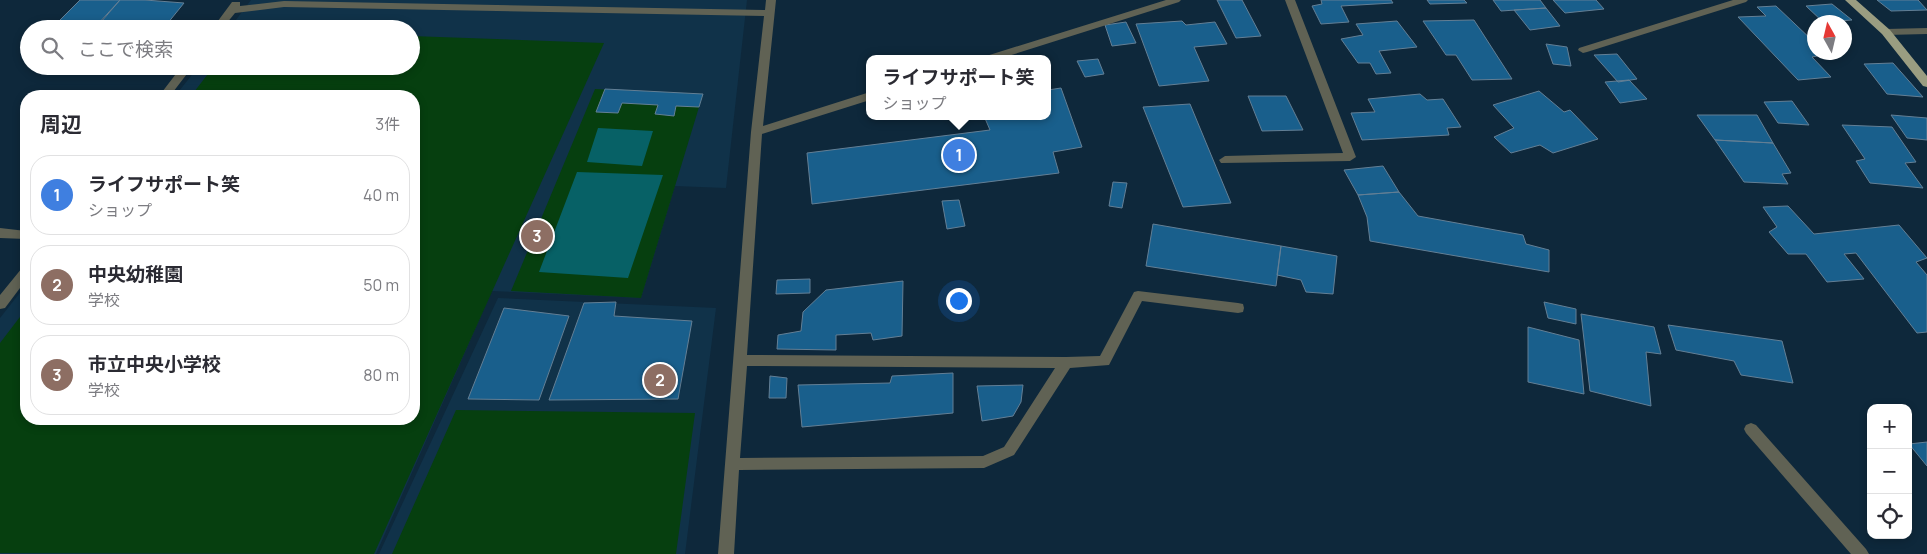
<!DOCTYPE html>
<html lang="ja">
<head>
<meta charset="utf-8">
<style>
	body { margin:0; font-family:Manrope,"Noto Sans JP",sans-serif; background:#f2f2f3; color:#2b2b33 }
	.controls { position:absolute; right:15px; bottom:15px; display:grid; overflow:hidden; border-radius:10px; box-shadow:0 2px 8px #0003 }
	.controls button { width:45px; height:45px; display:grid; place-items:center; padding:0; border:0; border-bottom:1px solid #e1e1e2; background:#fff; color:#2b2b33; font:25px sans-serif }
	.compass { position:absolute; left:1807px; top:15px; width:45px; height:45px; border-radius:50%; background:#fff; box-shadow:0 2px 8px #0003; rotate:352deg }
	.you { position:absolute; left:958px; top:300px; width:18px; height:18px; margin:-12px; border:4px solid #fff; border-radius:50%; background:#1a73e8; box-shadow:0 0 0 8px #1a73e833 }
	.badge { display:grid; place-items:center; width:32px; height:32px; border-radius:50%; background:#2563eb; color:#fff; font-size:16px; font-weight:700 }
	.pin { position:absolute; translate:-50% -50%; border:2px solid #fff; box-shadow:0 1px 5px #0006 }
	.popup { position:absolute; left:866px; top:55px; width:185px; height:65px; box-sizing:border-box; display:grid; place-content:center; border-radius:10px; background:#fff; filter:drop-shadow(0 1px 4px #0005); font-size:16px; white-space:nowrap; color:#7c7c81 }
	.popup b { font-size:19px; color:#2b2b33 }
	.popup::after { content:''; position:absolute; left:50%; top:100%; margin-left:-10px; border:10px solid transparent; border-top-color:#fff }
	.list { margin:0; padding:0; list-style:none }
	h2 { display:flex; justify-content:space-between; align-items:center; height:65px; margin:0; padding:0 20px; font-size:21px }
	h2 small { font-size:16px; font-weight:400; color:#7c7c81 }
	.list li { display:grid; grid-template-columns:32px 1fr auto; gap:15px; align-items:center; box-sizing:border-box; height:80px; margin:0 10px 10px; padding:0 10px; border:1px solid #e1e1e2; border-radius:20px }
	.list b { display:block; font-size:19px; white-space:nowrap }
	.list p { margin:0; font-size:16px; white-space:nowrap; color:#7c7c81 }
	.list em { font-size:16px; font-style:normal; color:#7c7c81 }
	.icon { flex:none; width:28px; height:28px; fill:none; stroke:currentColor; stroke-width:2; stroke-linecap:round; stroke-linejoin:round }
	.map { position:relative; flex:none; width:1927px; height:554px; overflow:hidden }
	.search { position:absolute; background:#fff; box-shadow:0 2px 8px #0003; left:20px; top:20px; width:400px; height:55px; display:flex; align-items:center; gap:12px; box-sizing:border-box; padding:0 18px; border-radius:28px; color:#7c7c81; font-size:19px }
	.panel { position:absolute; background:#fff; box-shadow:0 2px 8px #0003; left:20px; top:90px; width:400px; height:335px; border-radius:20px }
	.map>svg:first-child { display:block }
	.built { fill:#103249 }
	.green { fill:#063f0f }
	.water { fill:#076166 }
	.building { fill:#195f8c; stroke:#637f95 }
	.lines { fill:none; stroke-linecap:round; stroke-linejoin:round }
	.minor { fill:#606254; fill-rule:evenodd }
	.major { fill:#9a9d81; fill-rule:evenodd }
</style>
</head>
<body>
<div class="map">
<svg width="1927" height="554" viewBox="0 0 1927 554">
	<rect width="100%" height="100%" fill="#0e283b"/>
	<!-- built -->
	<path class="built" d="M251 0H747L726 188 675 186 641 298 492 291 376 554H0V318L26 285V419H414V96H175L199 66H411V29H229Z
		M498 298 716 308 685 554H379Z"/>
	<!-- green -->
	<path class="green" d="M411 36 604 43 374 554 0 553V343L26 309V419H414V96H191L214 66H411Z
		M595 89 703 94 641 298 511 291Z
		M456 410 695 413 676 554H392Z"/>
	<!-- water -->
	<path class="water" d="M598 128 653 131 642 166 587 162Z
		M577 172 663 175 628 278 539 272Z"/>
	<!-- building -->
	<path class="building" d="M80 0H120L97 25 57 23Z
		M120 0H145L184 3 163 29H95Z
		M1217 0H1242L1261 36 1236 38Z
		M1321 0H1391L1393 3 1341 6 1349 22 1321 24 1312 6 1322 4Z
		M1427 0H1464L1467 3 1430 4Z
		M1493 0H1540L1546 8 1501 11Z
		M1553 0H1596L1604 9 1565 13Z
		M1877 0H1918L1927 10 1891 11Z
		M1832 4 1852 20 1823 22 1806 6Z
		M1776 6 1814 42V52L1828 54 1812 57 1831 77 1798 80 1738 17 1766 16 1757 7Z
		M1546 8 1560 26 1530 30 1514 10Z
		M1474 20 1512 79 1472 80 1456 55H1446L1423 21Z
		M1182 21 1186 25 1215 22 1227 44 1194 47 1209 81 1159 86 1136 24Z
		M1397 21 1417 47 1379 51 1391 73 1376 74 1370 63H1358L1341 39 1363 35 1356 24Z
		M1126 22 1136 43 1112 46 1105 25Z
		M1546 44 1567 47 1571 66 1553 64Z
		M1617 54 1637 79 1618 82 1594 55Z
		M1098 59 1104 74 1085 77 1077 61Z
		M1893 63 1923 97 1887 94 1864 64Z
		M1629 80 1647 99 1620 103 1605 82Z
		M1061 88 1082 147 1053 152 1059 173 812 204 807 153 990 130 984 116H1048V90Z
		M605 89 703 94 699 107 676 106 674 116 655 114 658 105 622 103 618 113 596 112Z
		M1539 91 1564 112 1570 110 1598 139 1553 153 1540 145 1511 153 1494 137 1514 128 1493 105Z
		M1420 94 1427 100 1443 99 1461 127 1447 128 1449 135 1362 140 1351 113 1375 112 1368 99Z
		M1248 96H1286L1303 130 1262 131Z
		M1792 101 1809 125 1778 123 1764 102Z
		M1190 104 1231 203 1183 207 1143 107Z
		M1697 115H1757L1773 143 1715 140Z
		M1891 115 1927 118V140L1907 138Z
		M1842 125 1892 127 1916 162 1905 163 1923 188 1870 183 1856 161 1865 159Z
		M1715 140 1773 143 1791 173 1782 174 1788 184 1744 182Z
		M1383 166 1399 192 1358 195 1344 170Z
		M1113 182 1127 183 1122 208 1109 206Z
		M1399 192 1418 216 1523 235 1526 244 1549 250V272L1370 241 1367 217 1358 195Z
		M959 200 965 226 947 229 942 201Z
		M1788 206 1814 234 1899 225 1927 258 1916 262 1927 275V332L1917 333 1856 253 1844 254 1864 279 1827 282 1806 254H1788L1769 232 1777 227 1763 207Z
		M1153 224 1281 246 1276 286 1146 266Z
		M1281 246 1337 256 1333 294 1306 292 1301 280 1277 275Z
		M810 279V293L776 294 777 280Z
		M903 281 902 336 873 340 871 333 836 335V350L777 349 778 335 801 331 803 312 826 290Z
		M616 302 614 316 692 321 678 399 549 400 584 303Z
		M1544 302 1576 309V324L1548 318Z
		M504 308 569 316 539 400 468 399Z
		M1581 314 1654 327 1661 354 1646 352 1651 406 1590 391Z
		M1668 325 1782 341 1793 383 1741 375 1734 361 1676 350Z
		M1528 327 1579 340 1584 394 1528 382Z
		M953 373V413L802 427 798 385 890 383 892 376Z
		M770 376 787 378 786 398H769Z
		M1023 385 1021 402 1013 416 982 421 977 386Z
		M1927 442V466L1909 444Z"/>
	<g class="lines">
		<!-- minor -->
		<path class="minor" d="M766 0H776L763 126 870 92V100L762 134 747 355 1066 357 1100 356 1134 292 1138 291 1238 303 1243 304 1244 308 1243 312 1238 313 1142 301 1109 365 1070 368 1014 455 984 468 739 470 734 554H718L751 132 764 16 284 7 235 13 222 29H212L232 2H240V6L284 1 765 10ZM747 366 1055 368 1004 447 983 456 740 458Z
			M1166 0H1181L1179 2 999 59H982L983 57Z
			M1285 0H1295L1356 157 1350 161 1221 163 1219 160 1225 156 1343 153Z
			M1733 0H1748L1746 2 1587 52 1583 53 1578 50 1579 48Z
			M1927 28V34L1886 35 1881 32 1886 29Z
			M182 66H193L170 96H159Z
			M0 228 26 231V239L0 238Z
			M26 266V280L5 308 0 309V295L22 268Z
			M1751 423 1756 425 1866 549 1869 554H1851L1746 433 1744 429 1746 425Z"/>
		<!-- major -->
		<path class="major" d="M1845 0H1856L1890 30 1927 76V87L1923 86 1882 34Z"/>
	</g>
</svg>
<div class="controls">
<button>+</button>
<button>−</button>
<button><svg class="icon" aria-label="locate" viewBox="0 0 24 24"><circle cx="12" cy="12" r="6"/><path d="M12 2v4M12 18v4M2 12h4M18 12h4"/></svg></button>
</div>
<svg class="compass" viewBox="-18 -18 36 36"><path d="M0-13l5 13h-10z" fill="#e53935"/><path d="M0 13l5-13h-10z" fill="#7c7c81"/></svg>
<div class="you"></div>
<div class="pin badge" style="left:959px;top:155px;background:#3f7fe0">1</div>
<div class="popup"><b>ライフサポート笑</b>ショップ</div>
<div class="pin badge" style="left:660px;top:380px;background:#8d6e63">2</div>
<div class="pin badge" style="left:537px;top:236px;background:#8d6e63">3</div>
<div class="search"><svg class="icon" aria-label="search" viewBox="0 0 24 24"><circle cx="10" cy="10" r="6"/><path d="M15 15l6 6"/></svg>ここで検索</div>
<section class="panel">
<h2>周辺<small>3件</small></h2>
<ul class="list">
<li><span class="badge" style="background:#3f7fe0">1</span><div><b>ライフサポート笑</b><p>ショップ</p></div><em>40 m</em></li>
<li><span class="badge" style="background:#8d6e63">2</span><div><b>中央幼稚園</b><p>学校</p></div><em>50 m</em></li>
<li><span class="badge" style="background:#8d6e63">3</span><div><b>市立中央小学校</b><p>学校</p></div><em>80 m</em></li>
</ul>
</section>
</div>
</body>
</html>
